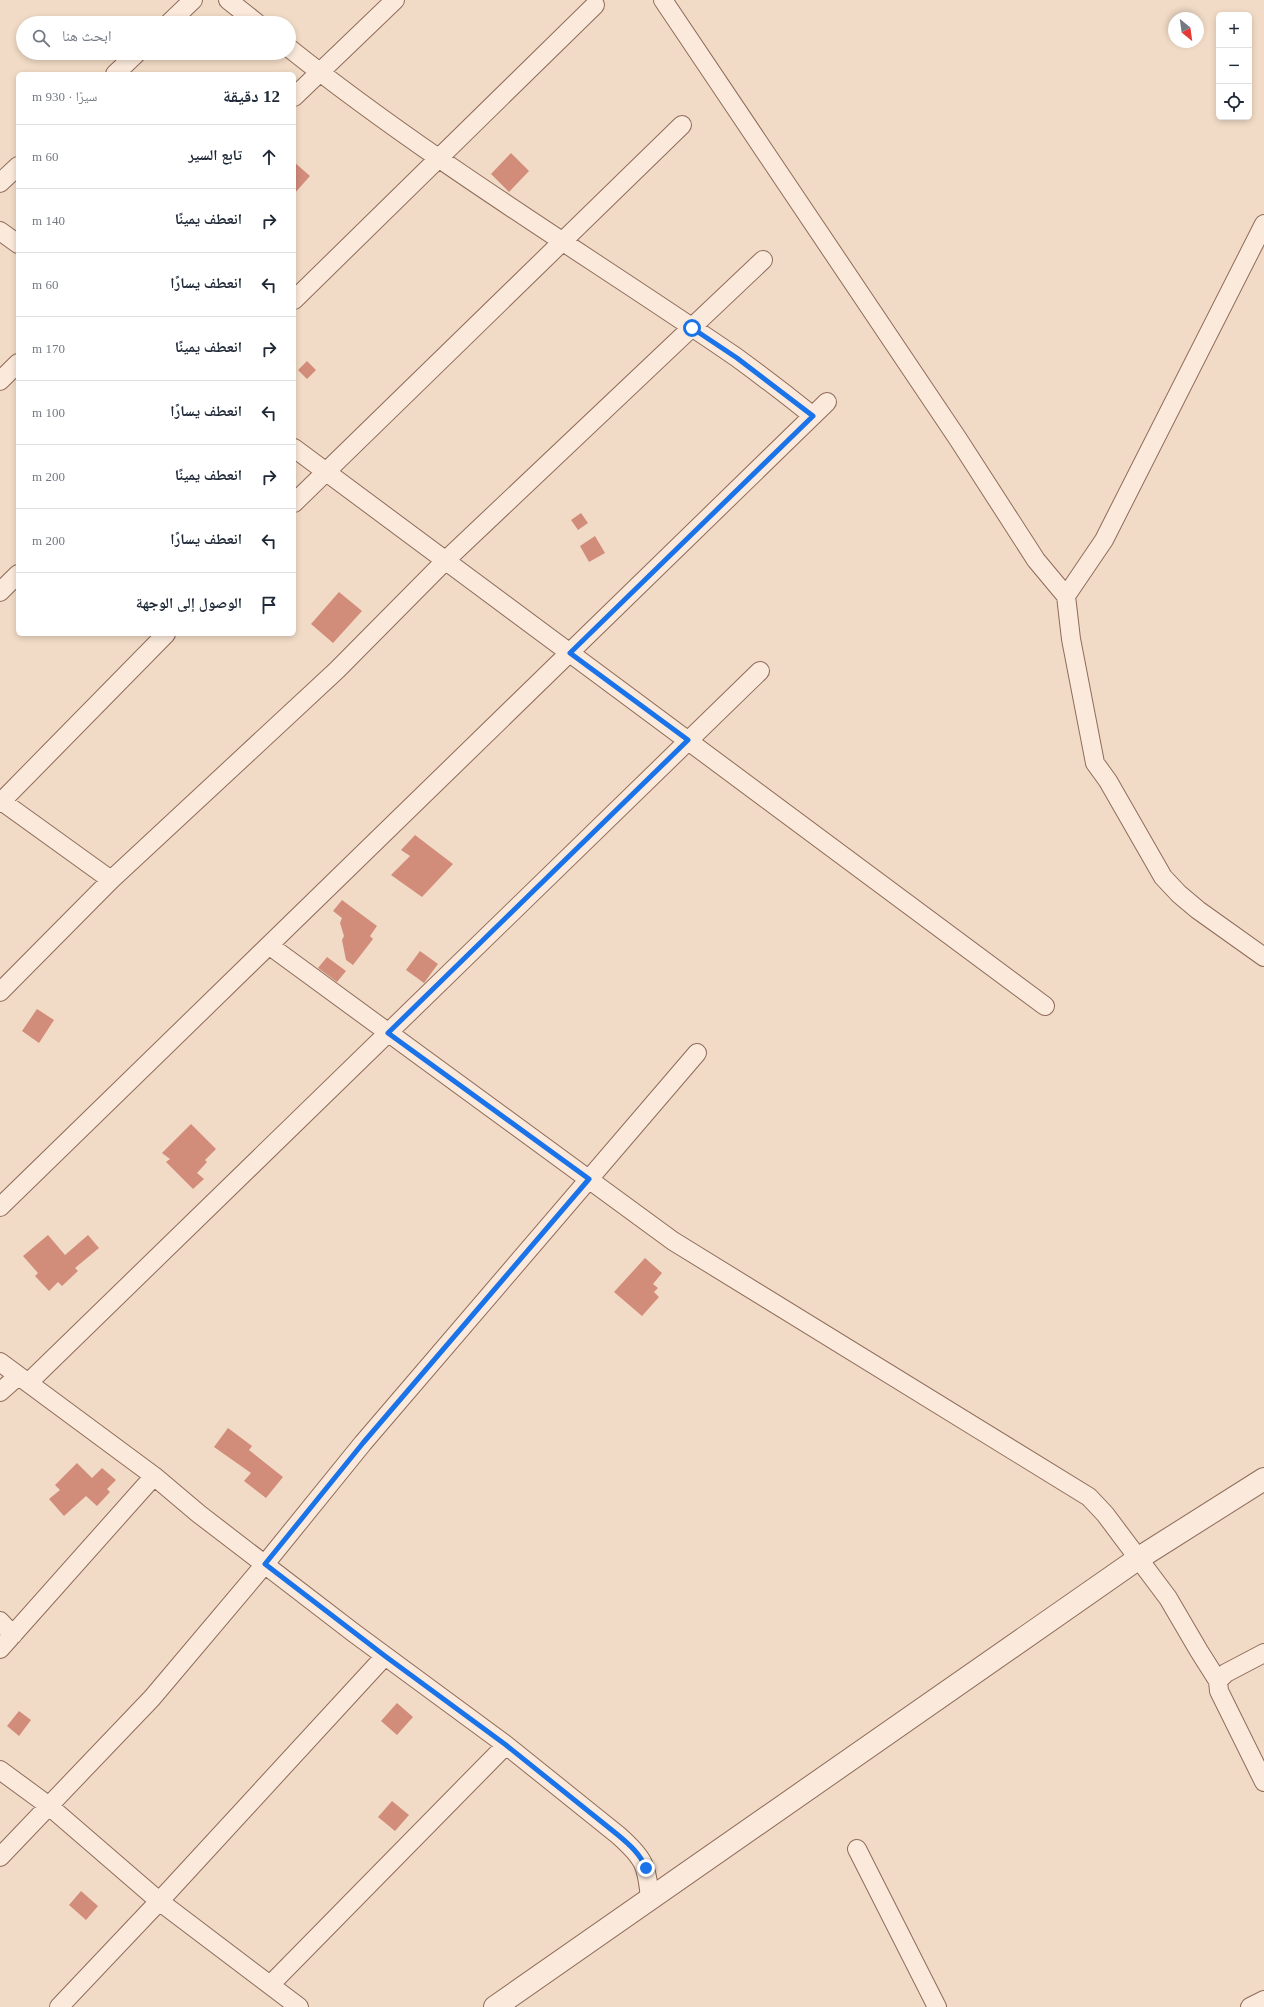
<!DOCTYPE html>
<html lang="ar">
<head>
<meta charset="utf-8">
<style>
	body { margin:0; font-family:"Times New Roman","Noto Naskh Arabic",serif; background:#f2f2f3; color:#1f2937; direction:rtl }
	.controls { position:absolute; right:12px; top:12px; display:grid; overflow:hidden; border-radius:6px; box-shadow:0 2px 6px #0003 }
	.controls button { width:36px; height:36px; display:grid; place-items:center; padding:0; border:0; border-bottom:1px solid #e0e1e3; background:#fff; color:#1f2937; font:20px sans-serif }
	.compass { position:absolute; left:1168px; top:12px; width:36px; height:36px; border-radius:50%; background:#fff; box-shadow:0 2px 6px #0003; rotate:151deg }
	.stop { position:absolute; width:12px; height:12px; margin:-9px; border:3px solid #1a73e8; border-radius:50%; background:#fff }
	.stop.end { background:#1a73e8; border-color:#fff; box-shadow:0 1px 4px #0008 }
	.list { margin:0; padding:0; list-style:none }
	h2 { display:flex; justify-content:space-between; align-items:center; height:52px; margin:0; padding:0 16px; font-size:17px }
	h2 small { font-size:13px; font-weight:400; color:#747a83 }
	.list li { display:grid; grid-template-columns:26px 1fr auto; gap:12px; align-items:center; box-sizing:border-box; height:64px; padding:0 16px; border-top:1px solid #e0e1e3 }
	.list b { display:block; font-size:15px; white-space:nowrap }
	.list em { font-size:13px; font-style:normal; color:#747a83 }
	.icon { flex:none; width:22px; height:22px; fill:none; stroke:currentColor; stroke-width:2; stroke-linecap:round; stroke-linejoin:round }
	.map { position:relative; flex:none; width:1264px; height:2007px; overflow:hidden; direction:ltr }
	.search { position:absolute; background:#fff; box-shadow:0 2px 6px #0003; left:16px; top:16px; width:280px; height:44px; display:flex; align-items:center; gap:10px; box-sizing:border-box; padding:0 14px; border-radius:22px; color:#747a83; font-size:15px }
	.panel { position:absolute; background:#fff; box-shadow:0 2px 6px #0003; left:16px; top:72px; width:280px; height:564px; border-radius:6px; direction:rtl }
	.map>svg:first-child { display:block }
	.building { fill:#d28c7a }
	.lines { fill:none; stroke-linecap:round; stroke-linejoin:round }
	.minor-casing { stroke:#8f6b5a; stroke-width:20 }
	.tertiary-casing { stroke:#8f6b5a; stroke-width:24 }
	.minor { stroke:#fbeadb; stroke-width:18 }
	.tertiary { stroke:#fbeadb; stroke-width:22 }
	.route { stroke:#1a73e8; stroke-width:5 }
</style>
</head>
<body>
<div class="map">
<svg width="1264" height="2007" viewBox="0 0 1264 2007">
	<rect width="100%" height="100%" fill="#f1dbc6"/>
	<!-- building -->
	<path class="building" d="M511 153 529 171 509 192 491 174Z
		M294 162 310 176 294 194Z
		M307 361 316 370 307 379 298 370Z
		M581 513 588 523 578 530 571 520Z
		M595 536 605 553 589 562 580 546Z
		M339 592 362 611 333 643 311 624Z
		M415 835 453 864 422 897 391 875 410 856 401 850Z
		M342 900 377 926 370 936 373 939 353 965 346 960 342 940 344 936 340 923 342 918 333 911Z
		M420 951 438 964 424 983 406 970Z
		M327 957 346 971 337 982 318 968Z
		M37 1009 54 1020 39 1043 22 1031Z
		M191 1124 216 1149 205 1160 207 1162 197 1173 204 1179 193 1189 166 1162 170 1159 162 1153Z
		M48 1235 65 1255 88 1235 99 1248 75 1268 78 1271 62 1286 58 1282 49 1291 35 1276 38 1273 23 1256Z
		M645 1258 662 1273 653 1284 658 1288 654 1292 659 1297 642 1316 614 1292Z
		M228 1428 252 1446 249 1450 283 1477 266 1498 244 1481 251 1473 214 1447Z
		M77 1463 92 1478 102 1468 116 1480 107 1489 110 1492 97 1506 86 1496 64 1516 49 1499 60 1490 55 1485Z
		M397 1703 413 1717 397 1735 381 1721Z
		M19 1711 31 1720 19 1736 7 1726Z
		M392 1801 409 1815 395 1831 378 1817Z
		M81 1891 98 1906 86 1920 69 1905Z"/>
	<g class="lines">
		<!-- minor casing -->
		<g class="minor-casing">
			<path id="minor" d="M228 0 257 23
				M663 0 958 439 1036 560 1066 596 1071 639 1095 763 1108 781 1163 877 1179 894 1198 910 1264 957
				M169 23 193 0
				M289 48C431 161 587 255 736 357 762 376 788 396 813 416
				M115 74 137 53
				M294 97 395 0
				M0 183 18 166
				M0 231 18 244
				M294 300 595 5
				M0 381 18 363
				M294 448 1045 1006
				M294 503 682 125
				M0 592 18 574
				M1066 596 1104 540 1264 224
				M0 800 111 880
				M0 803 166 634
				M270 946 673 1241 1089 1497 1105 1514 1168 1598 1199 1651 1218 1681 1219 1691 1264 1782
				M0 992 111 880 337 670 446 560 763 260
				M0 1207 827 402
				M0 1362 154 1476 199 1514 354 1633 506 1745 618 1835C644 1858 647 1865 650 1899
				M28 1383 760 671
				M0 1392 18 1376
				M0 1621 13 1635
				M0 1649 154 1476
				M1218 1681 1226 1673 1264 1653
				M0 1770 49 1806 159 1901 299 2007
				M857 1849 937 2007
				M0 1857 152 1698 265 1564 363 1443 697 1053
				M271 1984 506 1745
				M59 2007 166 1894 385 1656
				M1250 2007 1264 2000"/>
		</g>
		<!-- tertiary casing -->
		<g class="tertiary-casing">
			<path id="tertiary" d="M495 2007 1139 1558 1264 1479"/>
		</g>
		<!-- minor -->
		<use href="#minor" class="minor"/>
		<!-- tertiary -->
		<use href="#tertiary" class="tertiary"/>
	</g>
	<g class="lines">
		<!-- route -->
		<path class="route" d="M646 1868C640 1854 630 1845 618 1835L506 1745 385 1656 265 1564 363 1443 589 1179 388 1033 688 740 570 653 813 416 737 358 692 328"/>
	</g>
</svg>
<div class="controls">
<button>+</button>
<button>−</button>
<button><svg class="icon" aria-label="locate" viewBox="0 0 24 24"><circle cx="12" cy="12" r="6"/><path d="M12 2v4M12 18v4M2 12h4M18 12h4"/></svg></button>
</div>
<svg class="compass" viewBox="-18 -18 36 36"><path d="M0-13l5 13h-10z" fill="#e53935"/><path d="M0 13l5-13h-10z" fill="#747a83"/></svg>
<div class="stop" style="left:692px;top:328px"></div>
<div class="stop end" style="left:646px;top:1868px"></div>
<div class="search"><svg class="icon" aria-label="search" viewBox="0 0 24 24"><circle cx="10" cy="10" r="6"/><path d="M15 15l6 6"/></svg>ابحث هنا</div>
<section class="panel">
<h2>12 دقيقة<small>سيرًا · 930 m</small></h2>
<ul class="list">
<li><svg class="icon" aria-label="ahead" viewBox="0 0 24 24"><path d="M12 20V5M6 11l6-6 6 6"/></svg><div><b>تابع السير</b></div><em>60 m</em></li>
<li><svg class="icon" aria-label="right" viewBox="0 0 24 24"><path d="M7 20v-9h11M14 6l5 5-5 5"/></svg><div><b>انعطف يمينًا</b></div><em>140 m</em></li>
<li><svg class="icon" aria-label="left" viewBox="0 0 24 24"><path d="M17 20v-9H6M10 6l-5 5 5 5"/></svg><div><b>انعطف يسارًا</b></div><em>60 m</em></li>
<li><svg class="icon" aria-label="right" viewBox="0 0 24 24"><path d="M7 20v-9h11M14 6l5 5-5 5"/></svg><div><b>انعطف يمينًا</b></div><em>170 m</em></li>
<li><svg class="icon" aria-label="left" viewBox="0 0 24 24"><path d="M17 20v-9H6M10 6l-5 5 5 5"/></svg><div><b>انعطف يسارًا</b></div><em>100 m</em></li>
<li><svg class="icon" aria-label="right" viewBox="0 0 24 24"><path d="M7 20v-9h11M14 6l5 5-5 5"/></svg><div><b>انعطف يمينًا</b></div><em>200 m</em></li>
<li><svg class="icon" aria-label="left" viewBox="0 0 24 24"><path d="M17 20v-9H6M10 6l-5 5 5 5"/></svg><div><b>انعطف يسارًا</b></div><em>200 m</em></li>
<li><svg class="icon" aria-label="arrive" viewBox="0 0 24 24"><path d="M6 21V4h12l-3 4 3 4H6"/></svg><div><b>الوصول إلى الوجهة</b></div></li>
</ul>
</section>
</div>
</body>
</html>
